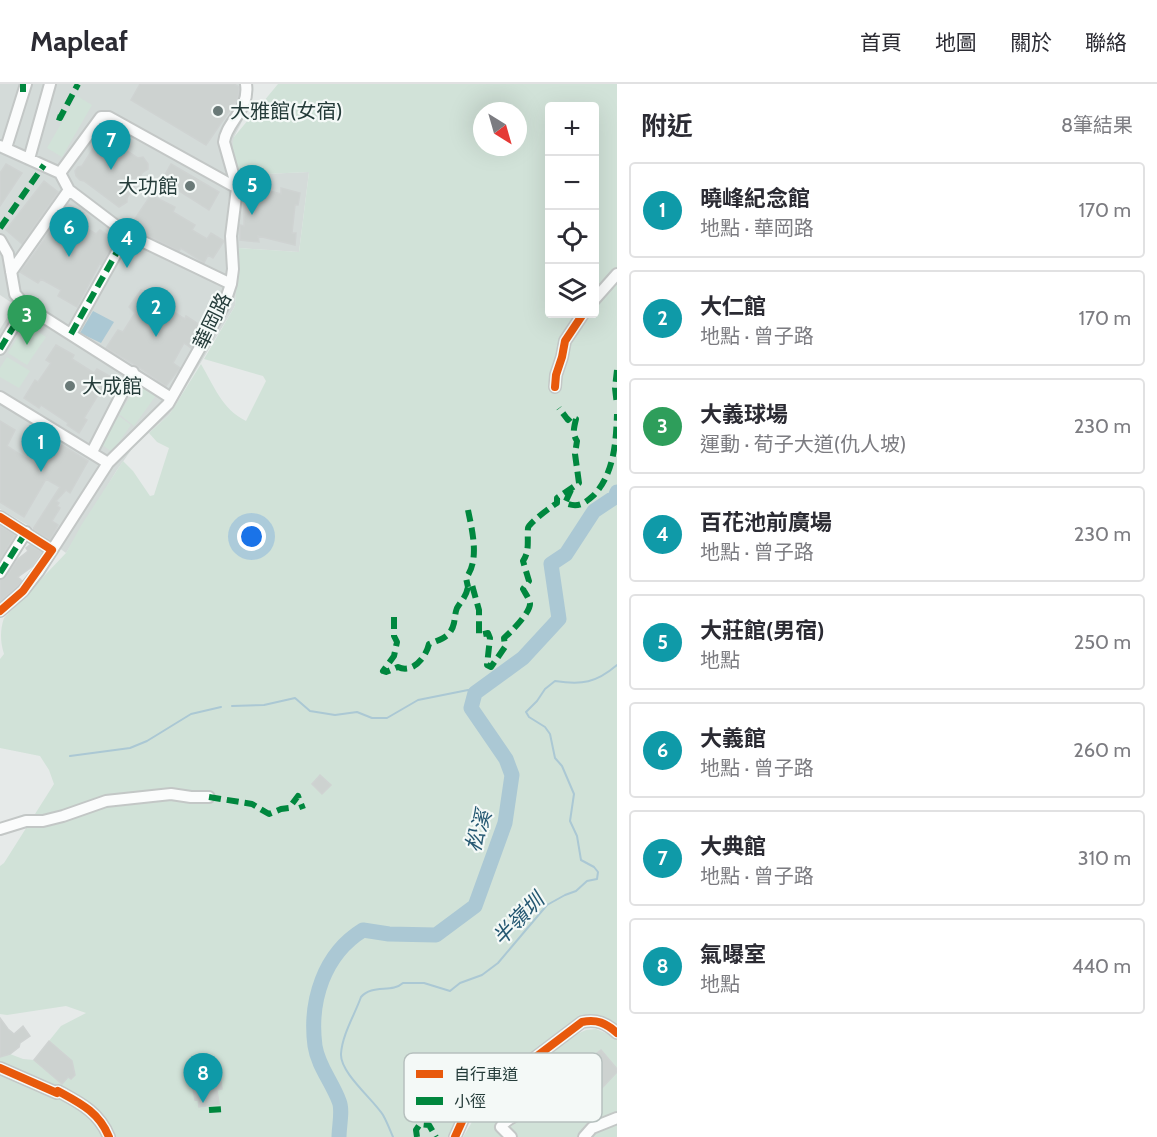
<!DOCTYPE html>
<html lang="zh-TW">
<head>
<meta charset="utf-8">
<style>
	body { margin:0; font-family:Cabin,"Noto Sans TC",sans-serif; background:#f2f2f3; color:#2b2b33 }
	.controls { position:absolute; right:18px; top:18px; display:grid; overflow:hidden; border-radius:6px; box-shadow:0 6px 24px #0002 }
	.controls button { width:54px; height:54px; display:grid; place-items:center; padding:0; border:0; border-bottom:2px solid #e1e1e2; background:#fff; color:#2b2b33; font:30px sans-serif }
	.compass { position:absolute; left:473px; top:18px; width:54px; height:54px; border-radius:50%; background:#fff; box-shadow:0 6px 24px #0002; rotate:143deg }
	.you { position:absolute; left:252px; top:453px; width:21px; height:21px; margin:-15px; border:4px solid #fff; border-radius:50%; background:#1a73e8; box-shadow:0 0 0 9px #1a73e833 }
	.badge { display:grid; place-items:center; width:39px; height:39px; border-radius:50%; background:#d93025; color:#fff; font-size:20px; font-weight:700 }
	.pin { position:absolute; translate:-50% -50px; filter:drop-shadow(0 2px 3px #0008) }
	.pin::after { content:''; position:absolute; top:32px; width:21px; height:18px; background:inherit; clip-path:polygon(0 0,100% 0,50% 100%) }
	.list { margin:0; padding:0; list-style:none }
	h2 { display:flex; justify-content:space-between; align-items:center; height:78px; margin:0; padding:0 24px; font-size:26px }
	h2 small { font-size:20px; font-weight:400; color:#7c7c81 }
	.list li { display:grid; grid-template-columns:39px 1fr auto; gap:18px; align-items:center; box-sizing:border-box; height:96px; margin:0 12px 12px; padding:0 12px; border:2px solid #e1e1e2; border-radius:6px }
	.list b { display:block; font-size:22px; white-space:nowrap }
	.list p { margin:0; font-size:20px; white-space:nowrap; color:#7c7c81 }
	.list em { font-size:20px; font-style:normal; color:#7c7c81 }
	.icon { flex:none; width:33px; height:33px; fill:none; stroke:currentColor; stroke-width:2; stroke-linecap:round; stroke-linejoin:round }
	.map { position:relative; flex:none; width:617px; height:1053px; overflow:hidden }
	header { display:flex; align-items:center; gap:36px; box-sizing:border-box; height:84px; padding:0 30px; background:#fff; border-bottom:2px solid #e1e1e2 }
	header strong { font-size:28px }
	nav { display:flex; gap:33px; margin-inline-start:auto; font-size:21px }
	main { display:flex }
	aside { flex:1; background:#fff }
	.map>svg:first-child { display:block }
	.built { fill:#d4dbd9 }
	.green { fill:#d1e2d8; fill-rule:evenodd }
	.water { fill:#abc8d4 }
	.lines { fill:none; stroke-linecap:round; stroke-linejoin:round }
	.stream { stroke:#abc8d4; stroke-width:2 }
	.river { stroke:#abc8d4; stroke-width:15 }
	.building { fill:#cdd2d0; stroke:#cfd3d2; stroke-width:1.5 }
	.minor-casing { stroke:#c3c7c6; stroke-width:14 }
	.minor { stroke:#fbfcfc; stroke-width:10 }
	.quiet { stroke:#00873e; stroke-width:6; stroke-dasharray:12 6; stroke-linecap:butt }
	.cycleway-casing { stroke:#f4f9f7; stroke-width:11 }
	.cycleway { stroke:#e8590c; stroke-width:8 }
	.poi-dot { fill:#697977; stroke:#f4f9f7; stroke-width:2 }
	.labels { text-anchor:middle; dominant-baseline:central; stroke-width:4.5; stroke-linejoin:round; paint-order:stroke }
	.poi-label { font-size:20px; fill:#253c3a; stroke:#f4f9f7; text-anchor:start }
	.street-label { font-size:20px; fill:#253c3a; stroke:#f4f9f7 }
	.water-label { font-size:21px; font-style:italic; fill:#255872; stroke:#f4f9f7 }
	.key { fill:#f4f9f7; stroke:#b6c0be; stroke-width:1.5 }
	.key-label { font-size:16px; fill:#253c3a }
</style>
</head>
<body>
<header>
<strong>Mapleaf</strong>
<nav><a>首頁</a><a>地圖</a><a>關於</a><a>聯絡</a></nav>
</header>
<main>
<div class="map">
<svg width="617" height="1053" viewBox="0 0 617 1053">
	<rect width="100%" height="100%" fill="#e6eae9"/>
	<!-- built -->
	<path class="built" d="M0 0H251L250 22 234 53 236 88 241 91 309 88 299 168 239 164 235 222 169 331 134 362 117 386 66 469 31 443 0 425V245L15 221 0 211Z"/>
	<!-- green -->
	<path class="green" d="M278 0H617V943C607 932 595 931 581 933L472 1014 456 1034 452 1053H0V972L10 970 23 975 34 976 62 1000 68 993 75 991 72 978 49 957 61 942 86 929 66 922 7 931 0 930V782L4 779 54 700 49 686 40 672 0 664V575L4 570C0 557 0 546 4 534L66 469 82 440 123 377 133 387 150 412 154 411 169 364 157 358 149 349 169 331 201 280C214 302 222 325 246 337L266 297 263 292 204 275 235 222 239 164 299 168 309 88 241 91 236 88C233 76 231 65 234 53ZM550 22H594V230H550ZM482 27H518V63H482Z
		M77 12 92 21 62 73 47 64Z
		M26 240 46 253 27 281 8 269Z
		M7 273 30 287 19 304 0 293V284Z
		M140 298 157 310 134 342 119 330Z
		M119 332 131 341 112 368 100 359Z
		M596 945 610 951 617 956V985L612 980 596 998 602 1004 617 988V1053H463L472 1038 484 1025 568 954 586 946Z"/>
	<!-- water -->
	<path class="water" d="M93 227 114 238 101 259 80 249Z"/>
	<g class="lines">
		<!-- stream -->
		<path class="stream" d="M232 622 264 621 295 614 310 627 335 631 357 628 372 634H387L418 616 468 606 475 609
			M70 672 130 664 147 657 191 630 221 623
			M393 1053C390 1046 387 1038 383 1031 374 1016 340 989 341 970 342 951 355 930 361 913 372 900 392 909 403 899H424L450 907 460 899 482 891 498 879 547 821 565 811 576 807 587 797 597 795 598 788 594 783 581 776 577 752 570 737 574 710 562 682 555 674 550 650 545 643 529 633 526 628 537 617 545 605 555 597C582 601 596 599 617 581"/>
		<!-- river -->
		<path class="river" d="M339 1053C339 1042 343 1026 339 1017 332 998 318 982 315 962 309 917 324 870 363 846L389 850 436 851 475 822 505 739 512 691 506 675 471 624 475 609 523 574 559 535 551 480 566 470 594 427 615 413 617 408"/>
	</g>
	<!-- building -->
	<path class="building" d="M140 0H234L239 3V8L237 16 206 61 131 16Z
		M104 49 111 52V56L138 74 143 73 148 80V85L142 89 127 114V118L119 123 84 97 80 96 76 92 75 87 78 83 82 82 96 60 95 55 98 50Z
		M6 80 22 89 0 122V89Z
		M171 80 219 108 209 126 162 96Z
		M44 97 58 108 22 160 6 146Z
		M244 100 281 110V104L300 109 298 121H295L292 149H296L295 161 258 152 259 158 240 156V141L244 142Z
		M151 111 175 123 173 128 195 141 192 146 207 155 211 149 224 157 213 174 208 171 204 179 181 164 179 167 140 148 142 146 132 139Z
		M68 120 84 129 76 138 96 150 100 146 115 156 102 180 100 179 77 223 58 212 61 206 41 195 38 199 20 188 37 166Z
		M141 206 166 218 164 221 185 235 186 232 203 243 191 264 184 259 173 279 180 284 166 302 137 282 106 264 118 246 123 248 135 229 129 223Z
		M56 261 74 271 72 275 94 289 97 285 113 294 104 308 101 306 84 334 87 336 79 349 67 341 68 339 41 321 39 324 24 314 35 296 38 298 51 279 46 276Z
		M0 337 15 346 7 362 36 381 41 372 46 375 51 366 56 370 62 361 88 377 70 409 66 406 56 417 59 419 57 422 60 424 52 437 58 441 50 456 33 445 60 403 46 395 24 433 0 418Z
		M0 442 15 451 0 475Z
		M30 461 42 468 33 482 18 493 22 497 18 502 0 517V496L6 493 18 475 28 467 26 464Z
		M320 691 331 701 322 710 312 700Z
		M0 934 8 945 14 950 23 942 30 952 20 959 19 963 10 970 0 973Z
		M49 957 72 977 75 991 71 995 68 993 62 1000 34 976Z
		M601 966 617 985V988L602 1004 595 998 600 993 588 976Z
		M220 989 222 1005 217 1006 219 1020 199 1023 198 1015 195 1016 193 1004 215 1000 213 990Z"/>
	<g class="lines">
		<!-- minor casing -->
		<g class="minor-casing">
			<path id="minor" d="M0 62 60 89 69 106 127 150 231 200
				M6 64 26 0
				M29 75 50 0
				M60 89 101 33H109L237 104
				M0 156 8 170 15 210 26 222 171 314
				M11 188 69 106
				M594 216 617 190
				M71 250 127 150
				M0 265 26 222
				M555 303 556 291 562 273 565 257 583 230
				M0 313 108 379
				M92 368 133 288
				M0 433 52 466
				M0 489 26 448
				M0 527 23 507 38 488 108 379 168 320 224 221 231 200 233 185 231 152 237 104 224 58C226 38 250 26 246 0
				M0 745 26 737H43L63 732 106 717 171 710 191 713H209
				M0 984 57 1009 58 1007C80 1019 99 1028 109 1053
				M502 1000 529 1020C523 1032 507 1032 501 1043L511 1053
				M455 1053 464 1033 475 1019 582 938C597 935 606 939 617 949
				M584 1053 592 1044 617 1034"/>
		</g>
		<!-- minor -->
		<use href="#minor" class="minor"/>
		<!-- quiet -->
		<path class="quiet" d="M23 0V8
			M57 33 60 34 78 0
			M0 144 44 81
			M71 250 127 150
			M0 265 26 222
			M617 286 615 304 617 321
			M571 406 565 419C578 424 584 420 594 411 614 389 616 359 617 330
			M468 426C472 446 480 476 466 494L468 503
			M0 489 26 448
			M394 533V552L397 558 394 572 383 587 386 588 398 583C413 590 426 573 429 560 441 555 451 553 454 539 455 534 455 529 457 524 462 516 466 513 468 503L472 501 479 526V551L488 549 490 554 487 581 491 583 505 563 504 554C511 548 531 528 530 519 529 514 525 509 523 505L529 497 523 477C530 467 527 456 528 444 529 439 552 422 557 419V414L579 399 575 370 577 357C572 349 574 344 576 335L571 333 568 336 559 324
			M209 713 252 720 269 730 281 725 289 724 298 712 303 725
			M209 1026 223 1025
			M417 1053 416 1046 420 1040 429 1041 436 1053"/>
		<!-- cycleway casing -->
		<g class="cycleway-casing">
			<path id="cycleway" d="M555 303 556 291 562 273 565 257 583 230
				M0 433 52 466 23 507 0 527
				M0 984 57 1009 58 1007C80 1019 99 1028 109 1053
				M455 1053 464 1033 475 1019 582 938C597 935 606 939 617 949"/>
		</g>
		<!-- cycleway -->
		<use href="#cycleway" class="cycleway"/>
	</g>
	<!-- markers -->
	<g class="poi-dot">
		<circle cx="218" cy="27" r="6"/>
		<circle cx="190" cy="102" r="6"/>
		<circle cx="70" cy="302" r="6"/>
	</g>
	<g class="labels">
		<!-- poi labels -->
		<g class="poi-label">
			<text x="230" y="27">大雅館(女宿)</text>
			<text x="178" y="102" text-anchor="end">大功館</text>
			<text x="82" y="302">大成館</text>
		</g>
		<!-- street labels -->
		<g class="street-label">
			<text transform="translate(212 237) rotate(-64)">華岡路</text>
		</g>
		<!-- water labels -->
		<g class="water-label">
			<text transform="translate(478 747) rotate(-73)">松溪</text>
			<text transform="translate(518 835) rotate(-46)">半嶺圳</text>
		</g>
	</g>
	<!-- legend -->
	<rect x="404" y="969" width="198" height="69" rx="9" class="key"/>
	<rect x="416" y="986" width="27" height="8" fill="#e8590c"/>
	<rect x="416" y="1013" width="27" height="8" fill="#00873e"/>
	<g class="key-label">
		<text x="454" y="996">自行車道</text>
		<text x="454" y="1023">小徑</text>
	</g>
</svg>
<div class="controls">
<button>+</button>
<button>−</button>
<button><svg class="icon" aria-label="locate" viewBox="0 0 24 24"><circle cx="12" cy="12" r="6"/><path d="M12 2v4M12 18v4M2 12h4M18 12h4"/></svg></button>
<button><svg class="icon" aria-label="layers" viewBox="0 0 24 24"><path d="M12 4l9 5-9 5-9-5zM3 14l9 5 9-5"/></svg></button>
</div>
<svg class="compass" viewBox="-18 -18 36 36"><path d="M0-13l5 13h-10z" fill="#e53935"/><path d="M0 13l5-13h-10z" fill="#7c7c81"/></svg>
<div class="you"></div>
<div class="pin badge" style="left:41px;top:388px;background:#0f9aa8">1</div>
<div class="pin badge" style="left:156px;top:253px;background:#0f9aa8">2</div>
<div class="pin badge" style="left:27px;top:261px;background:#2e9e5b">3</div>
<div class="pin badge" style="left:127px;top:184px;background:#0f9aa8">4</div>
<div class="pin badge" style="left:252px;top:131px;background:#0f9aa8">5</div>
<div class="pin badge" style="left:69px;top:173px;background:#0f9aa8">6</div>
<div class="pin badge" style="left:111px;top:86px;background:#0f9aa8">7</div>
<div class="pin badge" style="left:203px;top:1019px;background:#0f9aa8">8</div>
</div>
<aside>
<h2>附近<small>8筆結果</small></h2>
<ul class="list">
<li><span class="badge" style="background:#0f9aa8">1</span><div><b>曉峰紀念館</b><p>地點 · 華岡路</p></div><em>170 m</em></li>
<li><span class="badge" style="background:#0f9aa8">2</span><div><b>大仁館</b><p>地點 · 曾子路</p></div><em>170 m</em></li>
<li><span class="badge" style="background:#2e9e5b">3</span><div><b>大義球場</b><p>運動 · 荀子大道(仇人坡)</p></div><em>230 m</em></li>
<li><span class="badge" style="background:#0f9aa8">4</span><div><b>百花池前廣場</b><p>地點 · 曾子路</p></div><em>230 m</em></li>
<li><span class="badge" style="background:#0f9aa8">5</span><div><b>大莊館(男宿)</b><p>地點</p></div><em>250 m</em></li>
<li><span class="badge" style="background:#0f9aa8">6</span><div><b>大義館</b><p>地點 · 曾子路</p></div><em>260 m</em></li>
<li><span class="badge" style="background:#0f9aa8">7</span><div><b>大典館</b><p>地點 · 曾子路</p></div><em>310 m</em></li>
<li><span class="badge" style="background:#0f9aa8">8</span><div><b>氣曝室</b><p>地點</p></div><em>440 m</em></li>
</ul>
</aside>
</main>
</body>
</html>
